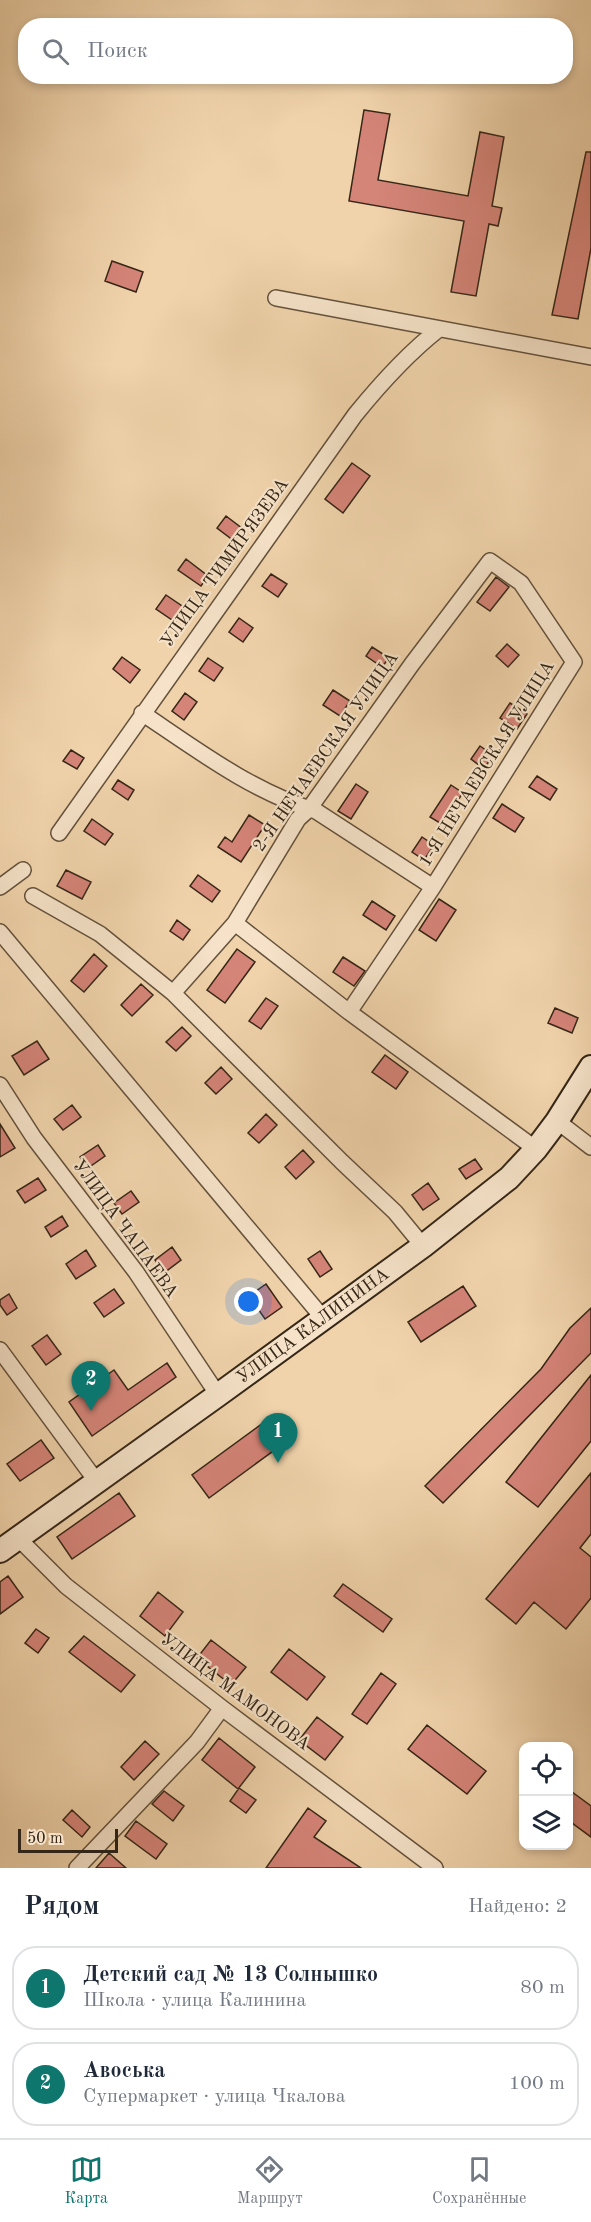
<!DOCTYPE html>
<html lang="ru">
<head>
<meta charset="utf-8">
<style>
	body { margin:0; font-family:"Old Standard TT",serif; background:#f2f2f3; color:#1f2937 }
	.controls { position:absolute; right:18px; bottom:18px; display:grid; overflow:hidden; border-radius:12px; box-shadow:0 3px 9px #0003 }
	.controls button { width:54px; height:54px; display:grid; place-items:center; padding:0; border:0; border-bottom:2px solid #e0e1e3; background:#fff; color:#1f2937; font:30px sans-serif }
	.scale { position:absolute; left:18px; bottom:15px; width:100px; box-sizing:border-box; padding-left:6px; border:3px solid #352617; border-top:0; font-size:16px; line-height:21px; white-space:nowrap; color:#352617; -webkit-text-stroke:4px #f5e2c8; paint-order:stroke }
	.you { position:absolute; left:249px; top:1302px; width:21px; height:21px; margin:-15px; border:4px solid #fff; border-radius:50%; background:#1a73e8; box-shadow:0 0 0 9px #1a73e833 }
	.badge { display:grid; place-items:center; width:39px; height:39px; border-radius:50%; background:#0f766e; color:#fff; font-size:20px; font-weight:700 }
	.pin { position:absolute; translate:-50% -50px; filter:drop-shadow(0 2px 3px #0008) }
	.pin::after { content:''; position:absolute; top:32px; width:21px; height:18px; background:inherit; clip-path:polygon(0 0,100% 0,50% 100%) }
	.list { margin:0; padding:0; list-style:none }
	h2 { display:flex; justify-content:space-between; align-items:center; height:78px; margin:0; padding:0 24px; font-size:26px }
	h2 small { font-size:20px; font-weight:400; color:#747a83 }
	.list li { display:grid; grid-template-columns:39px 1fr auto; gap:18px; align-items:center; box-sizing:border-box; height:84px; margin:0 12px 12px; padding:0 12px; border:2px solid #e0e1e3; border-radius:24px }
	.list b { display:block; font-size:22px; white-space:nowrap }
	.list p { margin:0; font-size:20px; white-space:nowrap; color:#747a83 }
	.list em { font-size:20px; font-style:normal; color:#747a83 }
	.icon { flex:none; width:33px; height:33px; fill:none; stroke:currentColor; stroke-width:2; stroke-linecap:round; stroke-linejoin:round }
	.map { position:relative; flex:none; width:591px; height:1868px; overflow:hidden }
	.search { position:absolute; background:#fff; box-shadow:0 3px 9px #0003; left:18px; right:18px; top:18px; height:66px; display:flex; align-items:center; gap:15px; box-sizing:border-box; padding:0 21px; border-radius:24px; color:#747a83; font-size:22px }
	.sheet { height:270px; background:#fff }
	nav { display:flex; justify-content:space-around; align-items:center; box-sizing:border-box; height:84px; border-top:2px solid #e0e1e3; background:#fff; font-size:16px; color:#747a83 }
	nav a { display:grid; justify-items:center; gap:3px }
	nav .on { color:#0f766e }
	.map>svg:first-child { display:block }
	.building { fill:#d58478; stroke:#352617; stroke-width:1.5 }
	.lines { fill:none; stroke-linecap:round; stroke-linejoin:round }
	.minor-casing { stroke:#64513c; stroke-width:18 }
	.secondary-casing { stroke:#352617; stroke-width:26 }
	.minor { stroke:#f5e2c8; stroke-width:15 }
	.secondary { stroke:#f5e2c8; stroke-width:22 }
	.labels { text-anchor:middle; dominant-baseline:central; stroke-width:4.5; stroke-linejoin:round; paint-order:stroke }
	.street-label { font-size:18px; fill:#352617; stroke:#f5e2c8 }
</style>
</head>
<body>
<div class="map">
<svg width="591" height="1868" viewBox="0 0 591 1868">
	<rect width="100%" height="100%" fill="#f0d3ab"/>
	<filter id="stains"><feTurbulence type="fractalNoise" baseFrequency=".00333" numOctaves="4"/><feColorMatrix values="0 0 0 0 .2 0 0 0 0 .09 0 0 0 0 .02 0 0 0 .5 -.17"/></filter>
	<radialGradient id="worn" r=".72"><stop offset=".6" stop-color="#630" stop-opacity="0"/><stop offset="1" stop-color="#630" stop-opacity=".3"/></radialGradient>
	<!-- building -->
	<path class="building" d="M364 110 390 114 378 180 468 196 480 132 504 137 492 206 502 208 498 226 489 224 476 296 451 292 464 221 349 201Z
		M586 152H591V248L578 319 552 315Z
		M112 261 143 272 136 292 105 281Z
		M352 463 370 476 343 513 325 499Z
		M226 516 243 529 234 541 217 528Z
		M186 559 208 576 201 586 178 570Z
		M271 574 287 584 278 597 262 586Z
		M496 577 509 587 490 611 477 602Z
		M166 595 185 608 175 622 156 609Z
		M239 618 253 628 243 642 229 632Z
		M507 644 519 655 508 667 496 656Z
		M372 647 389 658 382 667 366 656Z
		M122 657 140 670 130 683 113 669Z
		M208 658 223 668 214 681 199 671Z
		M333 690 350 701 340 716 323 705Z
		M185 693 197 702 184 720 172 711Z
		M510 703 527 714 517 729 500 718Z
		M480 746 493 755 484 769 471 759Z
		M71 750 84 758 77 769 63 761Z
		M537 776 557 789 550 800 529 787Z
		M118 780 134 790 128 800 112 789Z
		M356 784 368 792 351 819 338 811Z
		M451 785 463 793 453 807 451 806 440 823 430 817Z
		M502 804 524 818 515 832 493 818Z
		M249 815 265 825 241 862 218 847 225 837 232 842Z
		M92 819 113 834 105 845 84 831Z
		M422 837 434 845 424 860 412 852Z
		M66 870 91 882 82 899 57 886Z
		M198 875 220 891 212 902 190 886Z
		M439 899 456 910 436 941 419 930Z
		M372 901 395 916 386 930 363 915Z
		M177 920 190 930 183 940 170 931Z
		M237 949 255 962 225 1003 207 990Z
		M94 954 107 966 84 992 71 981Z
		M343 957 365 971 354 986 333 972Z
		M141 984 153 995 132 1016 121 1005Z
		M266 998 278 1006 261 1029 249 1021Z
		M555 1008 578 1018 572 1033 548 1023Z
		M182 1027 191 1036 176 1051 166 1042Z
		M37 1041 49 1059 24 1075 12 1056Z
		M385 1055 408 1072 396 1089 372 1072Z
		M221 1067 232 1079 216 1094 205 1083Z
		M72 1105 81 1117 63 1130 54 1119Z
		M266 1114 277 1125 259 1143 248 1133Z
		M0 1124 15 1148 0 1157Z
		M98 1145 105 1156 88 1168 80 1157Z
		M303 1150 314 1162 296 1179 285 1167Z
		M475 1159 482 1169 466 1179 459 1169Z
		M38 1178 46 1190 25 1203 17 1191Z
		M428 1183 439 1199 423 1210 412 1195Z
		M131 1191 139 1202 122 1214 114 1203Z
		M62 1216 68 1226 51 1237 45 1227Z
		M172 1247 181 1260 164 1273 155 1260Z
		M86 1250 96 1266 76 1279 66 1264Z
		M320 1251 332 1269 320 1277 308 1259Z
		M266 1284 282 1307 265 1319 249 1296Z
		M463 1286 476 1306 421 1342 408 1322Z
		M114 1289 124 1303 104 1317 94 1303Z
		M9 1294 17 1308 7 1315 0 1305V1300Z
		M591 1308V1353L443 1503 425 1486 541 1369 570 1328Z
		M47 1335 61 1354 46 1365 32 1346Z
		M167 1363 176 1377 92 1436 69 1402 114 1370 128 1390Z
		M591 1375V1441L538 1507 506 1482Z
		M263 1423 280 1446 209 1498 192 1475Z
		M41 1440 54 1458 20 1481 7 1464Z
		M591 1473V1534L580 1548 591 1557V1598L566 1629 534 1602 516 1624 486 1599Z
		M119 1493 135 1516 72 1559 57 1537Z
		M8 1576 23 1597 0 1614V1582Z
		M343 1584 392 1619 383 1632 334 1596Z
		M158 1592 183 1612 165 1636 140 1616Z
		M36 1629 49 1638 38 1653 25 1643Z
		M84 1636 135 1675 121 1692 69 1652Z
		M211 1640 246 1667 231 1685 197 1658Z
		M289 1649 325 1677 307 1700 271 1672Z
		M381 1673 396 1684 367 1724 352 1714Z
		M317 1717 343 1737 325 1760 299 1740Z
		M427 1725 486 1771 467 1794 408 1749Z
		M219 1738 255 1767 238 1789 202 1760Z
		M145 1741 159 1754 134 1780 121 1767Z
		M239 1788 256 1800 246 1813 230 1801Z
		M568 1789 591 1806V1837L568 1820Z
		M164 1791 184 1806 173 1821 152 1804Z
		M308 1808 326 1821 314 1837 361 1868H266Z
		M72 1810 90 1827 82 1837 63 1820Z
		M136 1821 167 1844 156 1859 125 1836Z
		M109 1853 126 1868H96Z"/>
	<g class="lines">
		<!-- minor casing -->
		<g class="minor-casing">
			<path id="minor" d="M276 298 591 357
				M142 713C197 750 253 792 316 811L433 887
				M59 833 355 415C381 383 407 354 439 329
				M0 887 23 870
				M33 896 100 934 173 993 342 1162 395 1212 423 1246
				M235 923 349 1012 536 1149
				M0 932 323 1318
				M173 993 235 923 298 819 309 809 412 664 490 561 521 583 574 662 433 887 349 1012
				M0 1085 34 1138 136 1272 218 1395
				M557 1121 591 1147
				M0 1350 97 1482
				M18 1538 66 1586 222 1708 435 1868
				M77 1868 197 1742 222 1708"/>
		</g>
		<!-- secondary casing -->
		<g class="secondary-casing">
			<path id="secondary" d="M0 1551 218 1395 423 1246 509 1178 536 1149 557 1121 591 1067"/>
		</g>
		<!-- minor -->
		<use href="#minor" class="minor"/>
		<!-- secondary -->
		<use href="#secondary" class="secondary"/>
	</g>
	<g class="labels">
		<!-- street labels -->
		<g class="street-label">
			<text transform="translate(225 563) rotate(-54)">УЛИЦА ТИМИРЯЗЕВА</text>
			<text transform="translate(326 752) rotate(-55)">2-Я НЕЧАЕВСКАЯ УЛИЦА</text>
			<text transform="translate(487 764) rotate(-58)">1-Я НЕЧАЕВСКАЯ УЛИЦА</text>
			<text transform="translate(125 1229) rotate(54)">УЛИЦА ЧАПАЕВА</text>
			<text transform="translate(313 1326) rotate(-36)">УЛИЦА КАЛИНИНА</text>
			<text transform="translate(235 1692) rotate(37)">УЛИЦА МАМОНОВА</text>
		</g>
	</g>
	<rect width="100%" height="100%" filter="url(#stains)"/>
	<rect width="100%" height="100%" fill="url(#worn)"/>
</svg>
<div class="controls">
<button><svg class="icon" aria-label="locate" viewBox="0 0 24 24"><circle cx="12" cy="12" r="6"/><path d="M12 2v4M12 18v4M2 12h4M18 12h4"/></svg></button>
<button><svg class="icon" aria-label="layers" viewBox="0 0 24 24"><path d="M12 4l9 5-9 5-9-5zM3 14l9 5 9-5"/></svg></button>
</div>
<div class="scale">50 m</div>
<div class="you"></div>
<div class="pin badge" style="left:278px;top:1463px">1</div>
<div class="pin badge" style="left:91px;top:1411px">2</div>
<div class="search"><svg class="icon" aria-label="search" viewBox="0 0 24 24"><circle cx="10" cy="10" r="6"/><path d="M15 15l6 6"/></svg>Поиск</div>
</div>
<section class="sheet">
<h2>Рядом<small>Найдено: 2</small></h2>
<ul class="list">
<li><span class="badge">1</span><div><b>Детский сад № 13 Солнышко</b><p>Школа · улица Калинина</p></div><em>80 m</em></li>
<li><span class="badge">2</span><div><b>Авоська</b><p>Супермаркет · улица Чкалова</p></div><em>100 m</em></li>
</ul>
</section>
<nav>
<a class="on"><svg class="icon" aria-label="map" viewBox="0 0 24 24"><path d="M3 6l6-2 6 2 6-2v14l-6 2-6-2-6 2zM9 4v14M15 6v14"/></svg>Карта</a>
<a><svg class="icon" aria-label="directions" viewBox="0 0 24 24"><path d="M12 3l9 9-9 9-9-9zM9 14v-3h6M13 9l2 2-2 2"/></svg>Маршрут</a>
<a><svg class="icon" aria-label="saved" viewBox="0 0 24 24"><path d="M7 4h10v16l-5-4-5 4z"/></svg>Сохранённые</a>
</nav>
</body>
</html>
